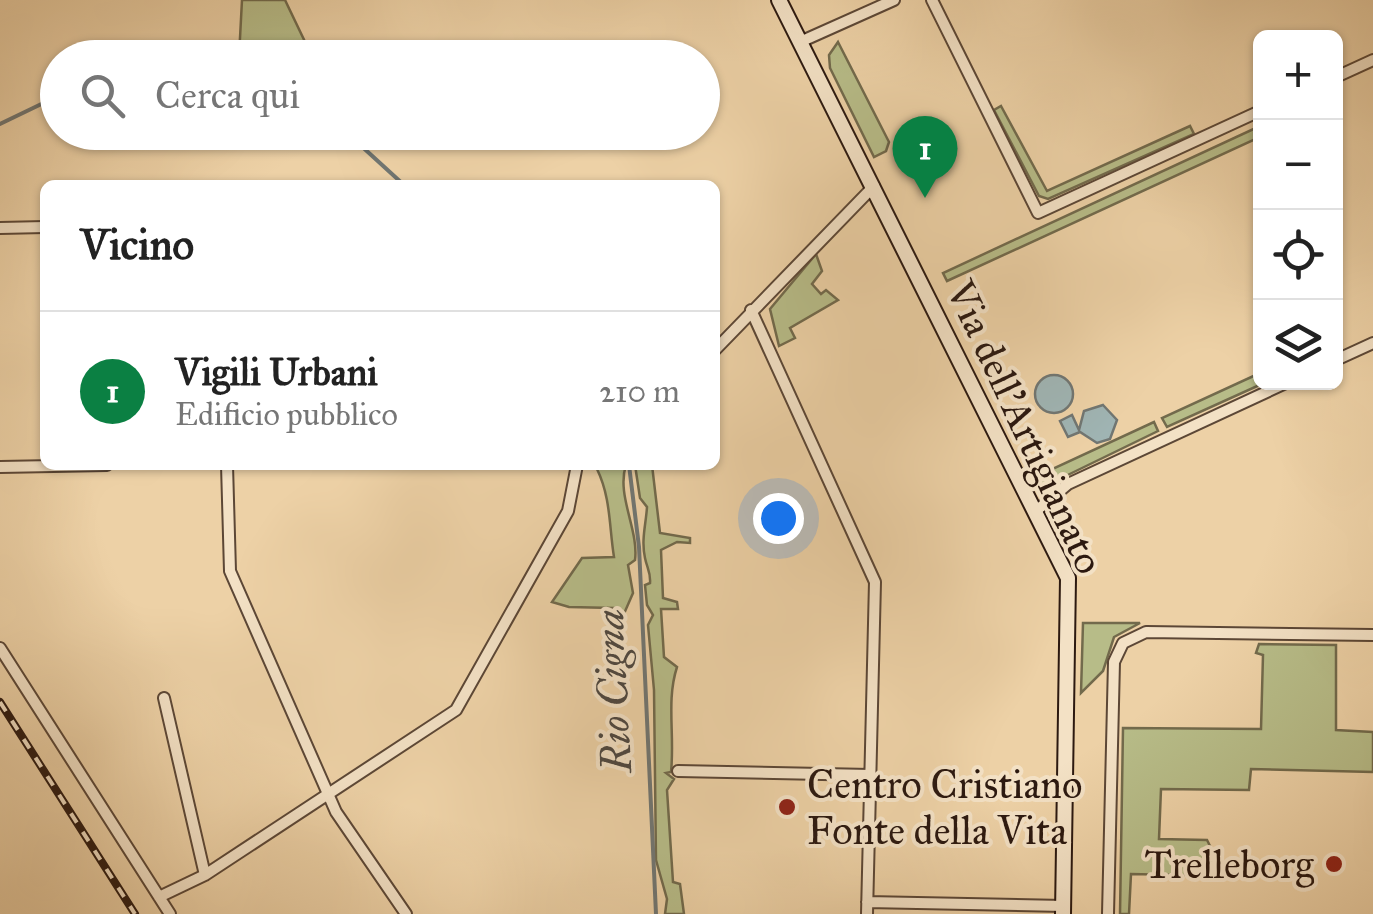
<!DOCTYPE html>
<html lang="it">
<head>
<meta charset="utf-8">
<style>
	body { margin:0; font-family:"IM FELL Great Primer",serif; background:#f6f6f6; color:#222 }
	.controls { position:absolute; right:30px; top:30px; display:grid; overflow:hidden; border-radius:15px; box-shadow:0 2px 8px #0004 }
	.controls button { width:90px; height:90px; display:grid; place-items:center; padding:0; border:0; border-bottom:2px solid #e0e0e0; background:#fff; color:#222; font:50px sans-serif }
	.you { position:absolute; left:778px; top:518px; width:35px; height:35px; margin:-25px; border:8px solid #fff; border-radius:50%; background:#1a73e8; box-shadow:0 0 0 15px #1a73e833 }
	.badge { display:grid; place-items:center; width:65px; height:65px; border-radius:50%; background:#0b8043; color:#fff; font-size:32px; font-weight:700 }
	.pin { position:absolute; translate:-50% -82px; filter:drop-shadow(0 2px 5px #0008) }
	.pin::after { content:''; position:absolute; top:52px; width:35px; height:30px; background:inherit; clip-path:polygon(0 0,100% 0,50% 100%) }
	.list { margin:0; padding:0; list-style:none }
	h2 { display:flex; justify-content:space-between; align-items:center; height:130px; margin:0; padding:0 40px; font-size:42px }
	h2 small { font-size:32px; font-weight:400; color:#767676 }
	.list li { display:grid; grid-template-columns:65px 1fr auto; gap:30px; align-items:center; box-sizing:border-box; height:160px; padding:0 40px; border-top:2px solid #e0e0e0 }
	.list b { display:block; font-size:38px; white-space:nowrap }
	.list p { margin:0; font-size:32px; white-space:nowrap; color:#767676 }
	.list em { font-size:32px; font-style:normal; color:#767676 }
	.icon { flex:none; width:55px; height:55px; fill:none; stroke:currentColor; stroke-width:2; stroke-linecap:round; stroke-linejoin:round }
	.map { position:relative; flex:none; width:1373px; height:914px; overflow:hidden }
	.search { position:absolute; background:#fff; box-shadow:0 2px 8px #0004; left:40px; top:40px; width:680px; height:110px; display:flex; align-items:center; gap:25px; box-sizing:border-box; padding:0 35px; border-radius:55px; color:#767676; font-size:38px }
	.panel { position:absolute; background:#fff; box-shadow:0 2px 8px #0004; left:40px; top:180px; width:680px; height:290px; border-radius:15px }
	.map>svg:first-child { display:block }
	.green { fill:#b7bc88; stroke:#726a4c; stroke-width:2.5 }
	.water { fill:#9fb4b3; stroke:#717672; stroke-width:2.5 }
	.lines { fill:none; stroke-linecap:round; stroke-linejoin:round }
	.stream { stroke:#717672; stroke-width:4 }
	.street-casing { stroke:#5c4736; stroke-width:14 }
	.secondary-casing { stroke:#2c1910; stroke-width:18 }
	.street { stroke:#f3e1c5; stroke-width:10 }
	.secondary { stroke:#f3e1c5; stroke-width:14 }
	.rail-casing { stroke:#2c1910; stroke-width:8 }
	.rail { stroke:#f3e1c5; stroke-width:4; stroke-dasharray:11; stroke-linecap:butt }
	.poi-dot { fill:#8f2418; stroke:#f3e1c5; stroke-width:4 }
	.labels { text-anchor:middle; dominant-baseline:central; stroke-width:8; stroke-linejoin:round; paint-order:stroke }
	.street-label { font-size:40px; fill:#2c1910; stroke:#f3e1c5 }
	.poi-label { font-size:40px; fill:#2c1910; stroke:#f3e1c5; text-anchor:start }
	.water-label { font-size:42px; font-style:italic; fill:#4e4841; stroke:#f3e1c5 }
</style>
</head>
<body>
<div class="map">
<svg width="1373" height="914" viewBox="0 0 1373 914">
	<rect width="100%" height="100%" fill="#edd1a6"/>
	<filter id="stains"><feTurbulence type="fractalNoise" baseFrequency=".002" numOctaves="4"/><feColorMatrix values="0 0 0 0 .2 0 0 0 0 .09 0 0 0 0 .02 0 0 0 .5 -.17"/></filter>
	<radialGradient id="worn" r=".72"><stop offset=".6" stop-color="#630" stop-opacity="0"/><stop offset="1" stop-color="#630" stop-opacity=".3"/></radialGradient>
	<!-- green -->
	<path class="green" d="M242 0H285L307 46 286 57H239Z
		M838 42 889 142 886 151 874 157 830 68 829 55Z
		M1001 106 1047 191 1190 126 1194 134 1048 199 1039 196 994 110Z
		M1260 126V137L947 281 943 273Z
		M816 254 822 271 812 284 821 294 826 290 838 300 790 328 795 338 779 346 770 309Z
		M1260 373 1264 383 1167 427 1162 418Z
		M1154 422 1158 431 1041 488 1034 485 1035 477Z
		M600 465H626C616 495 639 530 635 560L628 565 633 593 623 616 614 608 569 607 552 602 582 558 614 557C609 526 611 498 597 469Z
		M635 465H652L660 533 690 538V543L677 542 661 550 663 598 677 602 678 609H661L664 657 677 667C666 701 675 735 671 772L666 773 674 779 667 790 673 882 680 884 684 914H665L667 899 656 860 654 690 648 625 653 615 647 605 645 585 650 583C651 573 647 568 645 558 641 540 646 524 647 507L640 498Z
		M1083 623H1140L1114 637 1103 671 1081 693Z
		M1259 644 1336 645V730L1373 732V772L1251 769 1249 790 1161 789 1159 839 1207 840 1225 876 1131 874 1129 914H1120L1123 728 1261 729 1263 655 1256 653Z"/>
	<!-- water -->
	<path class="water" d="M1035 394a19 19 0 1 1 38 0a19 19 0 1 1-38 0Z
		M1103 405 1117 420 1110 439 1097 443 1080 432 1068 437 1060 421 1072 415 1079 430 1084 411Z"/>
	<g class="lines">
		<!-- stream -->
		<path class="stream" d="M137 58 155 52 170 58
			M0 124 58 96
			M346 132 404 185
			M629 465 639 547 656 914"/>
		<!-- street casing -->
		<g class="street-casing">
			<path id="street" d="M932 0 1038 213 1260 111
				M800 42 894 0
				M1336 77 1373 60
				M0 228 45 227
				M751 310 875 582 867 914
				M715 350 874 186
				M1336 360 1373 343
				M227 465 230 571 336 812 406 914
				M0 467 107 465
				M1036 511 1068 484 1288 382
				M0 648 170 914
				M164 698 205 875
				M678 771 870 775
				M159 897 205 875 456 710 568 511 577 465
				M867 902 1064 906
				M1108 914 1114 662 1123 643 1146 632 1373 635"/>
		</g>
		<!-- secondary casing -->
		<g class="secondary-casing">
			<path id="secondary" d="M779 0 1068 578 1063 914"/>
		</g>
		<!-- street -->
		<use href="#street" class="street"/>
		<!-- secondary -->
		<use href="#secondary" class="secondary"/>
		<!-- rail casing -->
		<g class="rail-casing">
			<path id="rail" d="M0 702 135 914"/>
		</g>
		<!-- rail -->
		<use href="#rail" class="rail"/>
	</g>
	<!-- markers -->
	<g class="poi-dot">
		<circle cx="787" cy="807" r="10"/>
		<circle cx="1334" cy="864" r="10"/>
	</g>
	<g class="labels">
		<!-- street labels -->
		<g class="street-label">
			<text transform="translate(1025 427) rotate(65)">Via dell'Artigianato</text>
		</g>
		<!-- poi labels -->
		<g class="poi-label">
			<text x="807" y="784">Centro Cristiano<tspan x="807" dy="46">Fonte della Vita</tspan></text>
			<text x="1314" y="864" text-anchor="end">Trelleborg</text>
		</g>
		<!-- water labels -->
		<g class="water-label">
			<text transform="translate(613 691) rotate(-93)">Rio Cigna</text>
		</g>
	</g>
	<rect width="100%" height="100%" filter="url(#stains)"/>
	<rect width="100%" height="100%" fill="url(#worn)"/>
</svg>
<div class="controls">
<button>+</button>
<button>−</button>
<button><svg class="icon" aria-label="locate" viewBox="0 0 24 24"><circle cx="12" cy="12" r="6"/><path d="M12 2v4M12 18v4M2 12h4M18 12h4"/></svg></button>
<button><svg class="icon" aria-label="layers" viewBox="0 0 24 24"><path d="M12 4l9 5-9 5-9-5zM3 14l9 5 9-5"/></svg></button>
</div>
<div class="you"></div>
<div class="pin badge" style="left:925px;top:198px">1</div>
<div class="search"><svg class="icon" aria-label="search" viewBox="0 0 24 24"><circle cx="10" cy="10" r="6"/><path d="M15 15l6 6"/></svg>Cerca qui</div>
<section class="panel">
<h2>Vicino<small></small></h2>
<ul class="list">
<li><span class="badge">1</span><div><b>Vigili Urbani</b><p>Edificio pubblico</p></div><em>210 m</em></li>
</ul>
</section>
</div>
</body>
</html>
